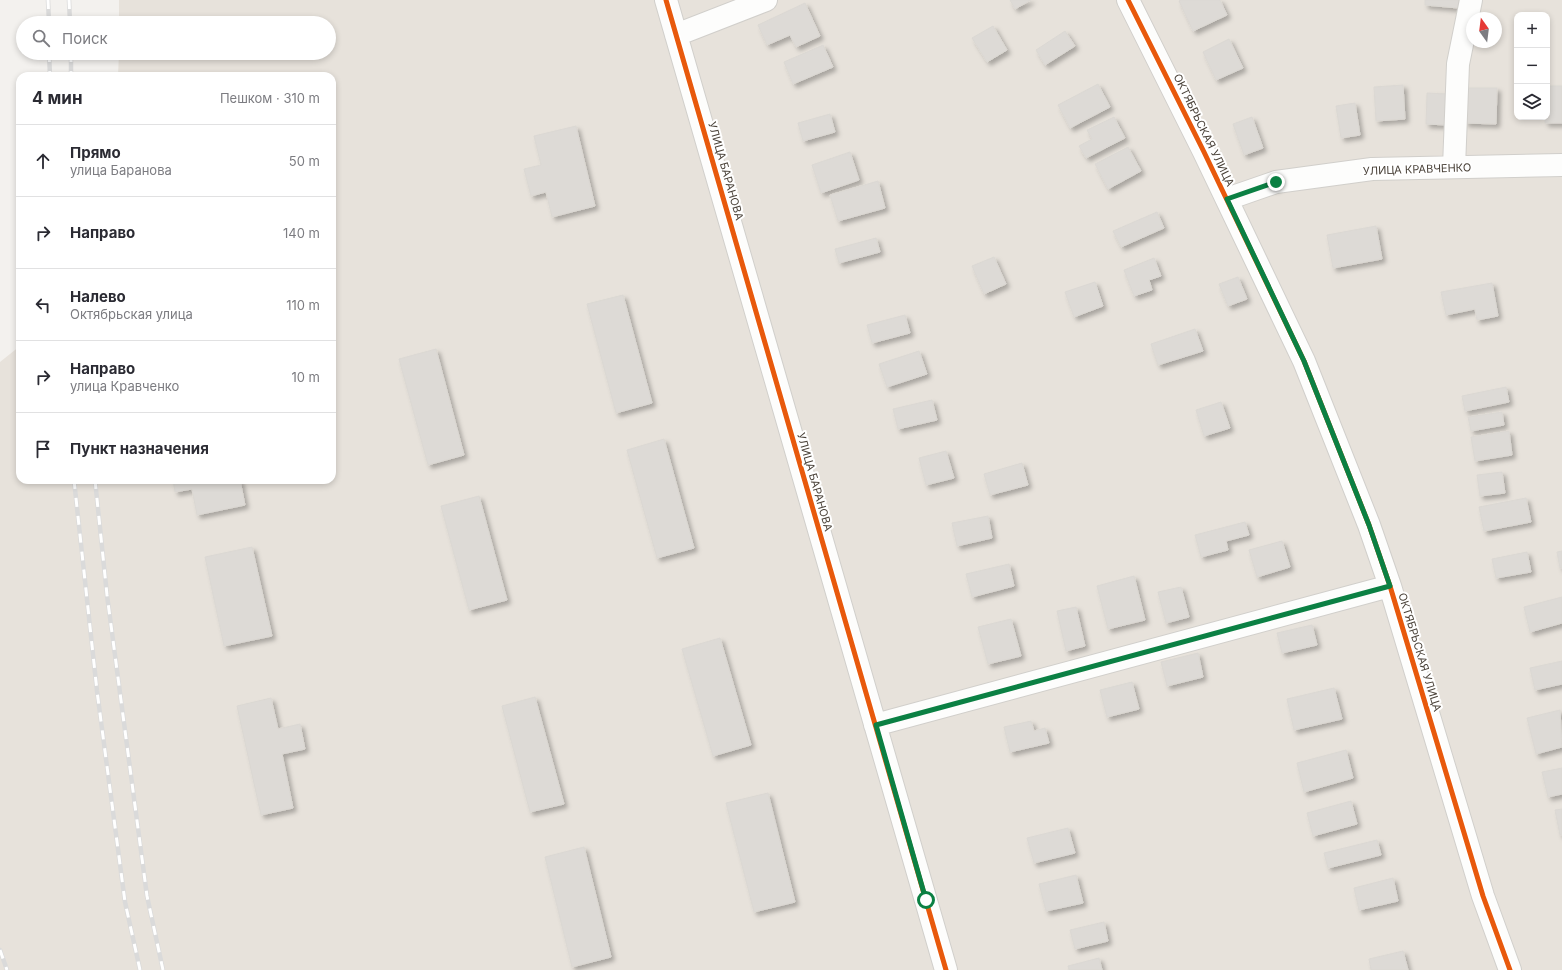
<!DOCTYPE html>
<html lang="ru">
<head>
<meta charset="utf-8">
<style>
	body { margin:0; font-family:Inter,sans-serif; background:#f7f7f7; color:#2b2b33 }
	.controls { position:absolute; right:12px; top:12px; display:grid; overflow:hidden; border-radius:8px; box-shadow:0 2px 6px #0003 }
	.controls button { width:36px; height:36px; display:grid; place-items:center; padding:0; border:0; border-bottom:1px solid #e1e1e2; background:#fff; color:#2b2b33; font:20px sans-serif }
	.compass { position:absolute; left:1466px; top:12px; width:36px; height:36px; border-radius:50%; background:#fff; box-shadow:0 2px 6px #0003; rotate:346deg }
	.stop { position:absolute; width:12px; height:12px; margin:-9px; border:3px solid #0b8043; border-radius:50%; background:#fff }
	.stop.end { background:#0b8043; border-color:#fff; box-shadow:0 1px 4px #0008 }
	.list { margin:0; padding:0; list-style:none }
	h2 { display:flex; justify-content:space-between; align-items:center; height:52px; margin:0; padding:0 16px; font-size:17px }
	h2 small { font-size:13px; font-weight:400; color:#7c7c81 }
	.list li { display:grid; grid-template-columns:26px 1fr auto; gap:12px; align-items:center; box-sizing:border-box; height:72px; padding:0 16px; border-top:1px solid #e1e1e2 }
	.list b { display:block; font-size:15px; white-space:nowrap }
	.list p { margin:0; font-size:13px; white-space:nowrap; color:#7c7c81 }
	.list em { font-size:13px; font-style:normal; color:#7c7c81 }
	.icon { flex:none; width:22px; height:22px; fill:none; stroke:currentColor; stroke-width:2; stroke-linecap:round; stroke-linejoin:round }
	.map { position:relative; flex:none; width:1562px; height:970px; overflow:hidden }
	.search { position:absolute; background:#fff; box-shadow:0 2px 6px #0003; left:16px; top:16px; width:320px; height:44px; display:flex; align-items:center; gap:10px; box-sizing:border-box; padding:0 14px; border-radius:22px; color:#7c7c81; font-size:15px }
	.panel { position:absolute; background:#fff; box-shadow:0 2px 6px #0003; left:16px; top:72px; width:320px; height:412px; border-radius:12px }
	.map>svg:first-child { display:block }
	.residential { fill:#e7e2db; fill-rule:evenodd }
	.building { fill:#dddad6; stroke:#dbd8d3; filter:url(#shadow) }
	.lines { fill:none; stroke-linecap:round; stroke-linejoin:round }
	.minor-casing { stroke:#d1cfcb; stroke-width:24 }
	.minor { stroke:#fdfdfc; stroke-width:22 }
	.rail-casing { stroke:#dadada; stroke-width:4.5 }
	.rail { stroke:#fff; stroke-width:3; stroke-dasharray:9; stroke-linecap:butt }
	.cycleway-casing { stroke:#fff; stroke-width:8 }
	.cycleway { stroke:#e8590c; stroke-width:5 }
	.route { stroke:#0b8043; stroke-width:5 }
	.labels { text-anchor:middle; dominant-baseline:central; stroke-width:4; stroke-linejoin:round; paint-order:stroke }
	.street-label { font-size:11px; fill:#4a4239; stroke:#fff }
</style>
</head>
<body>
<div class="map">
<svg width="1562" height="970" viewBox="0 0 1562 970">
	<defs>
		<filter id="shadow"><feDropShadow dx="3.5" dy="3.5" stdDeviation="2" flood-color="#0004"/></filter>
	</defs>
	<rect width="100%" height="100%" fill="#f3f1ee"/>
	<!-- residential -->
	<path class="residential" d="M119 0H1562V970H0V362L20 346V480H332V76H118L119 53H329V23H119ZM1517 15H1547V117H1517ZM1472 18H1496V42H1472Z"/>
	<!-- building -->
	<path class="building" d="M1010 0H1031L1015 9Z
		M1181 0H1220L1227 15 1193 31 1179 1Z
		M1425 0H1459L1458 8 1425 5Z
		M805 3 820 36 796 47 790 35 767 45 758 25Z
		M993 26 1007 50 987 62 972 38Z
		M1065 31 1075 46 1045 65 1036 50Z
		M1229 39 1243 68 1216 80 1203 52Z
		M823 45 833 67 793 84 784 62Z
		M1098 84 1110 107 1070 128 1058 105Z
		M1403 85 1405 119 1376 121 1374 87Z
		M1547 86H1562V123H1545V117H1547Z
		M1466 88H1497L1496 124 1465 123Z
		M1427 93 1448 94 1447 125 1426 124Z
		M1355 103 1360 135 1341 138 1336 106Z
		M830 114 835 132 803 141 798 123Z
		M1114 117 1125 138 1086 158 1079 146 1092 139 1087 130Z
		M1252 117 1263 148 1244 155 1233 124Z
		M576 126 595 206 552 217 546 192 531 196 524 169 541 165 534 136Z
		M1128 147 1141 171 1108 189 1095 164Z
		M850 152 859 180 821 193 812 165Z
		M878 181 885 208 838 221 830 195Z
		M1157 212 1164 228 1121 247 1113 231Z
		M1376 226 1382 259 1333 268 1327 235Z
		M876 238 880 252 839 263 835 249Z
		M994 257 1006 284 984 294 972 266Z
		M1154 258 1161 276 1149 280 1152 290 1134 296 1124 270Z
		M1238 277 1247 299 1228 306 1219 284Z
		M1095 282 1103 306 1074 317 1065 292Z
		M1492 283 1498 316 1477 320 1475 309 1446 315 1441 292Z
		M623 295 652 403 616 413 587 304Z
		M905 315 910 333 872 343 867 325Z
		M1195 329 1203 351 1158 365 1151 344Z
		M436 349 464 455 428 465 399 359Z
		M919 351 927 374 887 387 879 364Z
		M1506 387 1509 402 1465 411 1462 396Z
		M932 400 937 420 898 429 893 409Z
		M1221 402 1230 428 1204 436 1196 410Z
		M1502 412 1504 425 1471 431 1468 417Z
		M1509 431 1512 455 1475 461 1471 437Z
		M664 439 694 548 657 558 627 450Z
		M946 451 954 478 926 485 919 458Z
		M1022 463 1028 485 990 495 984 474Z
		M1502 472 1505 493 1480 496 1477 475Z
		M173 480H240L245 505 197 515 192 489 175 492Z
		M479 496 507 600 469 610 441 506Z
		M1526 498 1531 522 1484 531 1479 507Z
		M988 516 992 538 957 546 952 523Z
		M1245 522 1249 535 1226 541 1228 550 1201 557 1195 535Z
		M1282 541 1290 567 1257 577 1249 550Z
		M252 547 272 636 224 646 205 557Z
		M1562 551V568H1560L1557 552Z
		M1527 552 1531 572 1496 578 1492 559Z
		M1009 564 1014 586 972 597 966 574Z
		M1134 576 1145 620 1108 629 1097 586Z
		M1181 587 1189 617 1166 623 1158 592Z
		M1562 597V623L1530 632 1524 607Z
		M1076 607 1085 646 1066 651 1057 611Z
		M1011 619 1021 656 988 664 978 627Z
		M1312 625 1317 645 1282 653 1277 633Z
		M720 638 751 745 713 756 682 649Z
		M1198 653 1203 677 1167 686 1161 662Z
		M1562 661V684L1535 690 1530 668Z
		M1132 682 1139 709 1107 717 1100 690Z
		M1334 688 1342 719 1294 730 1287 699Z
		M535 697 564 804 530 812 502 706Z
		M271 698 278 729 300 724 305 749 282 754 293 808 261 815 237 706Z
		M1560 710 1562 747 1536 754 1527 718Z
		M1031 721 1034 731 1045 728 1049 743 1010 752 1004 727Z
		M1346 750 1353 778 1304 792 1297 763Z
		M1562 768V794L1548 797 1542 772Z
		M768 793 795 902 754 912 726 803Z
		M1351 801 1357 824 1313 836 1307 813Z
		M1562 809V835H1560L1555 810Z
		M1068 828 1075 853 1034 863 1027 838Z
		M1377 840 1381 855 1328 868 1324 853Z
		M584 847 611 957 572 967 545 857Z
		M1076 875 1083 903 1046 911 1039 884Z
		M1393 878 1398 901 1359 910 1354 888Z
		M1104 922 1108 941 1075 949 1070 930Z
		M1403 951 1408 970H1371L1369 959Z
		M1099 958 1102 970H1069L1068 966Z"/>
	<g class="lines">
		<!-- minor casing -->
		<g class="minor-casing">
			<path id="minor" d="M666 0 946 970
				M1128 0 1204 152 1304 361 1369 525 1390 586 1483 896 1510 970
				M676 35 766 0
				M1454 167 1458 64 1471 0
				M1227 199 1276 182 1372 169 1562 165
				M875 725 1390 586"/>
		</g>
		<!-- minor -->
		<use href="#minor" class="minor"/>
		<!-- rail casing -->
		<g class="rail-casing">
			<path id="rail" d="M48 0 49 23
				M69 0 70 23
				M49 53 50 76
				M71 53V76
				M74 480 97 691 125 902 140 970
				M95 480 107 595 147 896 163 970
				M0 950 7 970"/>
		</g>
		<!-- rail -->
		<use href="#rail" class="rail"/>
		<!-- cycleway casing -->
		<g class="cycleway-casing">
			<path id="cycleway" d="M666 0 946 970
				M1128 0 1204 152 1304 361 1369 525 1390 586 1483 896 1510 970"/>
		</g>
		<!-- cycleway -->
		<use href="#cycleway" class="cycleway"/>
	</g>
	<g class="lines">
		<!-- route -->
		<path class="route" d="M926 900 876 725 1390 586 1369 525 1304 361 1227 199 1276 182"/>
	</g>
	<g class="labels">
		<!-- street labels -->
		<g class="street-label">
			<text transform="translate(1204 130) rotate(64)">ОКТЯБРЬСКАЯ УЛИЦА</text>
			<text transform="translate(1417 169) rotate(-2)">УЛИЦА КРАВЧЕНКО</text>
			<text transform="translate(726 171) rotate(74)">УЛИЦА БАРАНОВА</text>
			<text transform="translate(815 482) rotate(74)">УЛИЦА БАРАНОВА</text>
			<text transform="translate(1420 652) rotate(73)">ОКТЯБРЬСКАЯ УЛИЦА</text>
		</g>
	</g>
</svg>
<div class="controls">
<button>+</button>
<button>−</button>
<button><svg class="icon" aria-label="layers" viewBox="0 0 24 24"><path d="M12 4l9 5-9 5-9-5zM3 14l9 5 9-5"/></svg></button>
</div>
<svg class="compass" viewBox="-18 -18 36 36"><path d="M0-13l5 13h-10z" fill="#e53935"/><path d="M0 13l5-13h-10z" fill="#7c7c81"/></svg>
<div class="stop" style="left:926px;top:900px"></div>
<div class="stop end" style="left:1276px;top:182px"></div>
<div class="search"><svg class="icon" aria-label="search" viewBox="0 0 24 24"><circle cx="10" cy="10" r="6"/><path d="M15 15l6 6"/></svg>Поиск</div>
<section class="panel">
<h2>4 мин<small>Пешком · 310 m</small></h2>
<ul class="list">
<li><svg class="icon" aria-label="ahead" viewBox="0 0 24 24"><path d="M12 20V5M6 11l6-6 6 6"/></svg><div><b>Прямо</b><p>улица Баранова</p></div><em>50 m</em></li>
<li><svg class="icon" aria-label="right" viewBox="0 0 24 24"><path d="M7 20v-9h11M14 6l5 5-5 5"/></svg><div><b>Направо</b></div><em>140 m</em></li>
<li><svg class="icon" aria-label="left" viewBox="0 0 24 24"><path d="M17 20v-9H6M10 6l-5 5 5 5"/></svg><div><b>Налево</b><p>Октябрьская улица</p></div><em>110 m</em></li>
<li><svg class="icon" aria-label="right" viewBox="0 0 24 24"><path d="M7 20v-9h11M14 6l5 5-5 5"/></svg><div><b>Направо</b><p>улица Кравченко</p></div><em>10 m</em></li>
<li><svg class="icon" aria-label="arrive" viewBox="0 0 24 24"><path d="M6 21V4h12l-3 4 3 4H6"/></svg><div><b>Пункт назначения</b></div></li>
</ul>
</section>
</div>
</body>
</html>
